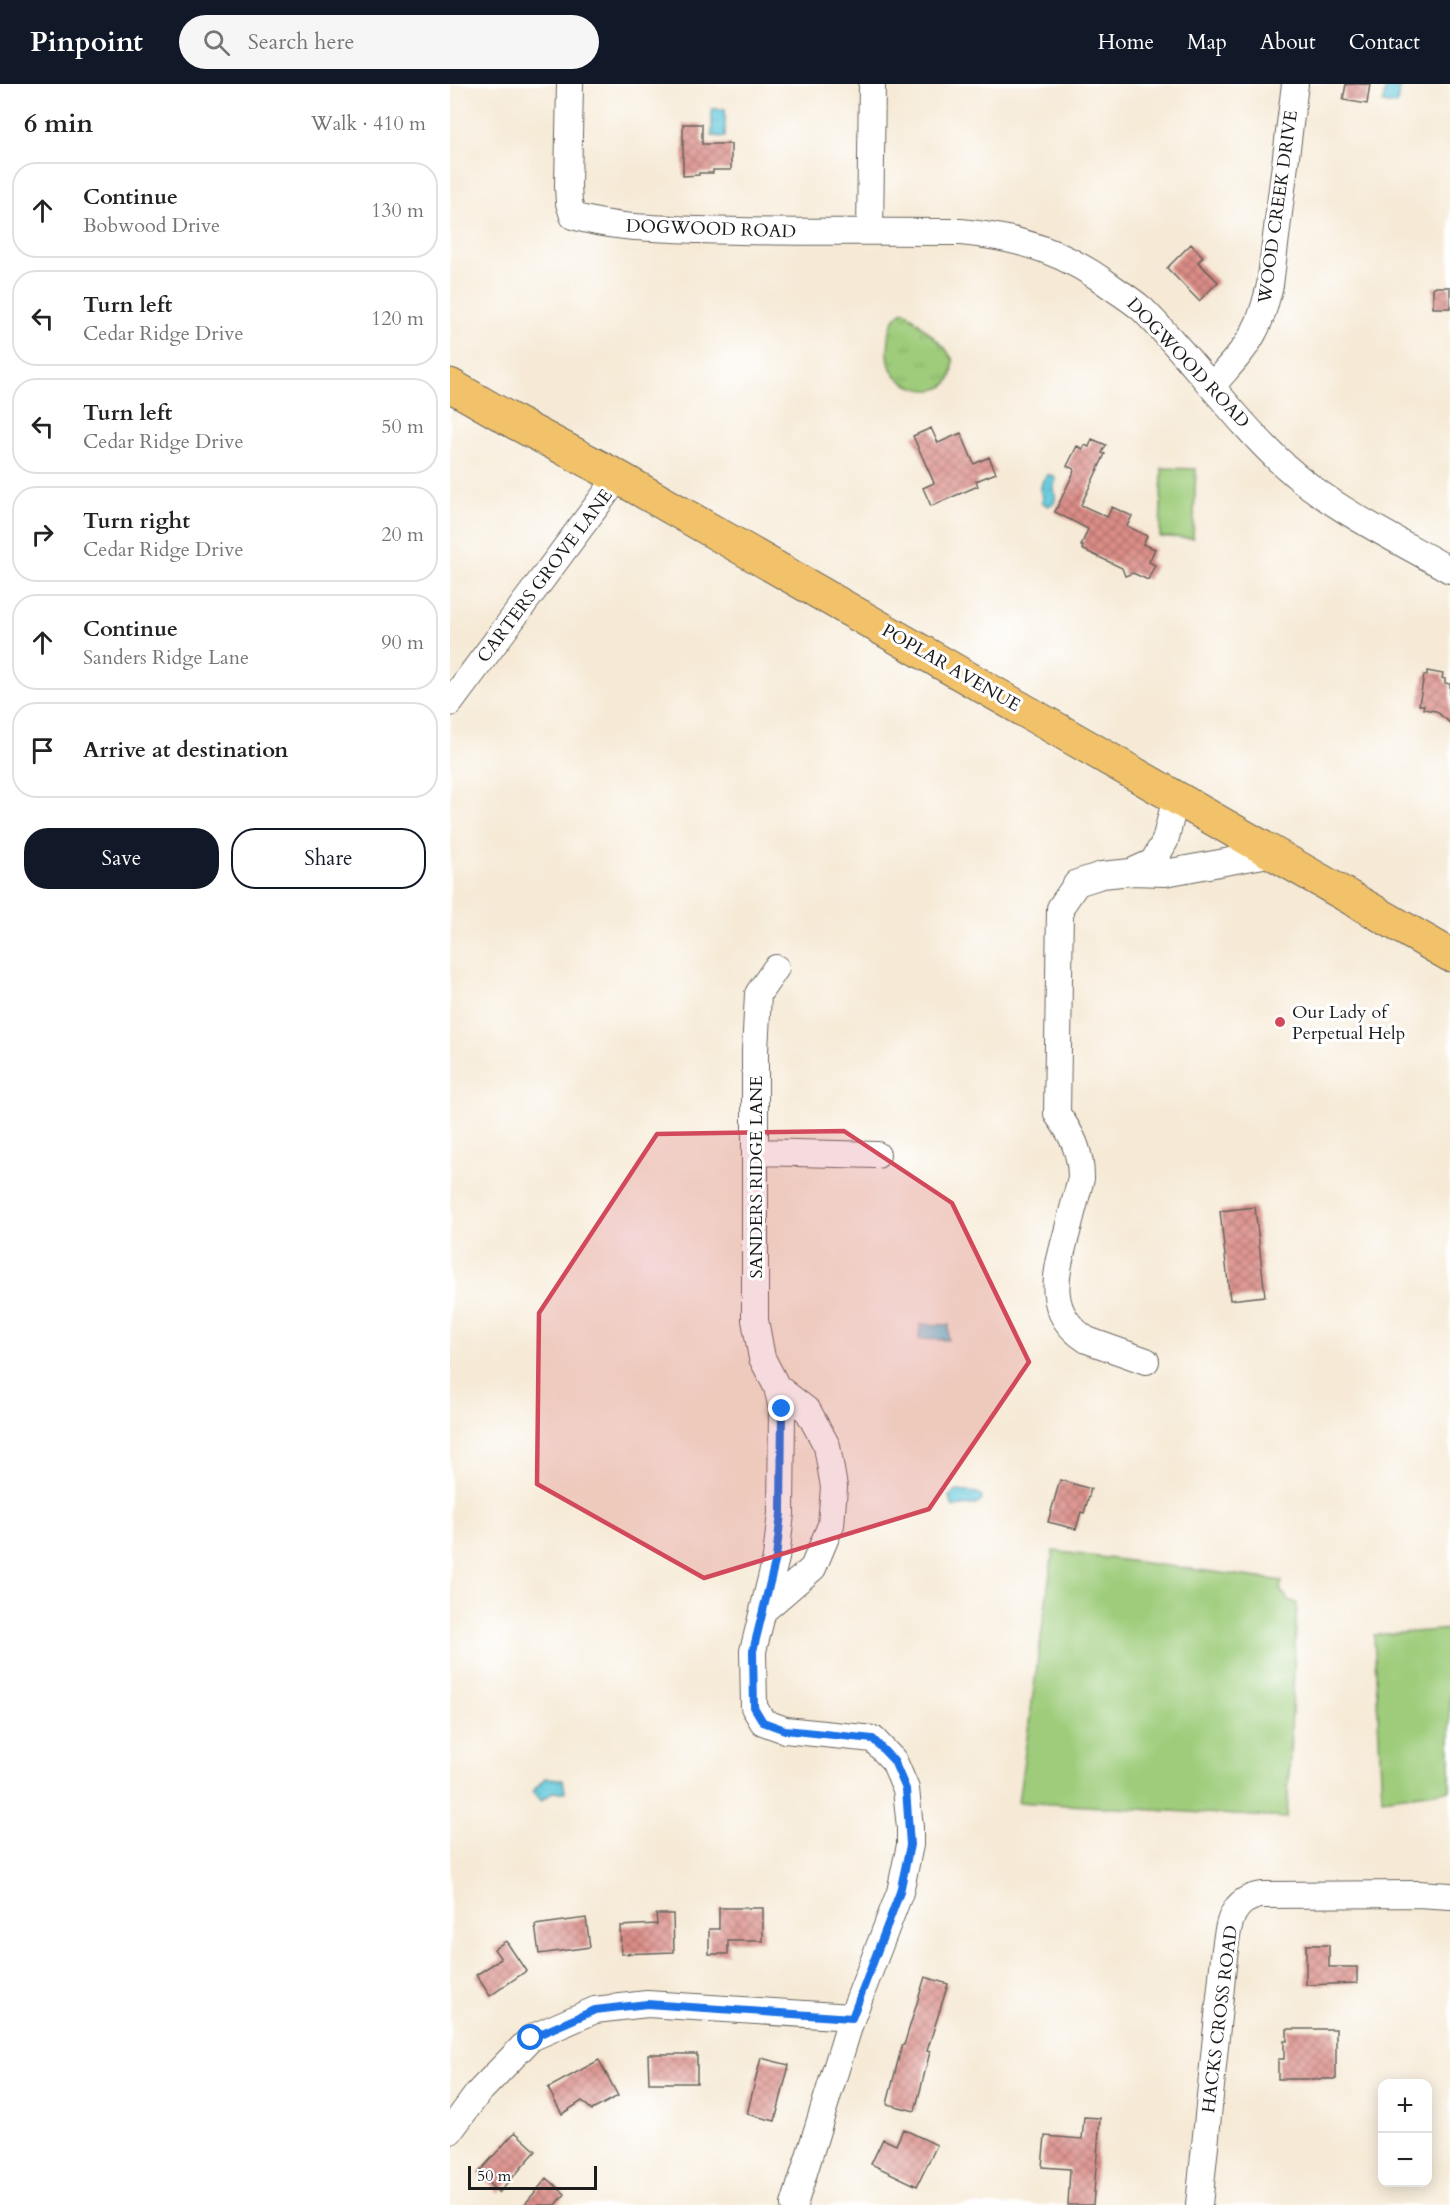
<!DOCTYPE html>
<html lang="en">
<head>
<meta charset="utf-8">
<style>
	body { margin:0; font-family:Cardo,serif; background:#f6f6f6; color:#222 }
	.controls { position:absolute; right:18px; bottom:18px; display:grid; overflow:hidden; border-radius:12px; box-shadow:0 3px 15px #0003 }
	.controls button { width:54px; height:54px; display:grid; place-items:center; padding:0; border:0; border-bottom:2px solid #e0e0e0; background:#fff; color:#222; font:30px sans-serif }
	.scale { position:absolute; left:18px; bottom:15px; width:129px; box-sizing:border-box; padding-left:6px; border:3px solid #1c1c1c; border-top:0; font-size:16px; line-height:21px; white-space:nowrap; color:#1c1c1c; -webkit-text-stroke:4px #fff; paint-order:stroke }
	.stop { position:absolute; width:18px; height:18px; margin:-14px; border:4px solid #1a73e8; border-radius:50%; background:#fff }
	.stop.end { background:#1a73e8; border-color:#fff; box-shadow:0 2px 6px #0008 }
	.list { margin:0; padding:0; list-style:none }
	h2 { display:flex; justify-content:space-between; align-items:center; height:78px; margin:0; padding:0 24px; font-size:26px }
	h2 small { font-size:20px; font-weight:400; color:#767676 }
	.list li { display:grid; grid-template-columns:39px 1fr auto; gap:18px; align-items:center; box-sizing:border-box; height:96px; margin:0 12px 12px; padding:0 12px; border:2px solid #e0e0e0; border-radius:24px }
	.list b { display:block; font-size:22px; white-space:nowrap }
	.list p { margin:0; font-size:20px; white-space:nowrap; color:#767676 }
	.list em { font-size:20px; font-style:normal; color:#767676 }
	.actions { display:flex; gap:12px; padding:18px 24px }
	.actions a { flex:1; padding:14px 0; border:2px solid #111827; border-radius:24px; text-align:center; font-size:21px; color:#111827 }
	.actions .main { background:#111827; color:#fff }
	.icon { flex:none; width:33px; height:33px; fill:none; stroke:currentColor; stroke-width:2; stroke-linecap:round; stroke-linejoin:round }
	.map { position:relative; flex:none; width:1000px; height:2121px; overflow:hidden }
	header { display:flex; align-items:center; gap:36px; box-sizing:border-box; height:84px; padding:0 30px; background:#111827; color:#fff }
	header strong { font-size:28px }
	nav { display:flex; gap:33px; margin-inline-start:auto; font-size:21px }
	.search { width:420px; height:54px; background:#f6f6f6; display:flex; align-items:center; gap:15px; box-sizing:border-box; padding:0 21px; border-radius:33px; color:#767676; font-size:22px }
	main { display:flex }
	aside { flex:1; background:#fff }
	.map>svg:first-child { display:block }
	.grass { fill:url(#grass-tufts); stroke:#5d744b; stroke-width:1.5 }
	.pitch { fill:#9ecc7a; stroke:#5d744b; stroke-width:1.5 }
	.water { fill:url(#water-ripples); stroke:#3d727b; stroke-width:1.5 }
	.building { fill:url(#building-cross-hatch) }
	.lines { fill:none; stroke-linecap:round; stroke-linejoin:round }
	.minor-casing { stroke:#68645d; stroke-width:28 }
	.major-casing { stroke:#68645d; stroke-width:35 }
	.minor { stroke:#fff; stroke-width:26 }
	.major { stroke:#f2c26a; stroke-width:33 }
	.route { stroke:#1a73e8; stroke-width:8 }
	.marked { fill:#d1495b; fill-opacity:0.2; stroke:#d1495b; stroke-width:4.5; stroke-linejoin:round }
	.poi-dot { fill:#d1495b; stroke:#fff; stroke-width:2 }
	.labels { text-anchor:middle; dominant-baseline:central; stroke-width:6; stroke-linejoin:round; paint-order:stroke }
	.street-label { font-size:18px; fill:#1c1c1c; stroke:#fff }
	.poi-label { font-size:18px; fill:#1c1c1c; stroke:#fff; text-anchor:start }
</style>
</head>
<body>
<header>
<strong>Pinpoint</strong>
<div class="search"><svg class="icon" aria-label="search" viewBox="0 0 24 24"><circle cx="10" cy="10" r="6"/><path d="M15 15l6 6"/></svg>Search here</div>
<nav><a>Home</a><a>Map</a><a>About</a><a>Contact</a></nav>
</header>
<main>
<aside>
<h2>6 min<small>Walk · 410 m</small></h2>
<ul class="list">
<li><svg class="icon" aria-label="ahead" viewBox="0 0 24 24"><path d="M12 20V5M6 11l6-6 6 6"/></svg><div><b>Continue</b><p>Bobwood Drive</p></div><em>130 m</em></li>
<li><svg class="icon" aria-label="left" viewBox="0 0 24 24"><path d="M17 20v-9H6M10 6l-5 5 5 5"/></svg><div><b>Turn left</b><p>Cedar Ridge Drive</p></div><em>120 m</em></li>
<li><svg class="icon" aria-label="left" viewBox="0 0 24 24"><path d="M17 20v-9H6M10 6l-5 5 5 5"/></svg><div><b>Turn left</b><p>Cedar Ridge Drive</p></div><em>50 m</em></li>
<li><svg class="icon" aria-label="right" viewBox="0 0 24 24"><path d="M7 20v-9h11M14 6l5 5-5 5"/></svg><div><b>Turn right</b><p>Cedar Ridge Drive</p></div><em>20 m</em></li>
<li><svg class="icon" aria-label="ahead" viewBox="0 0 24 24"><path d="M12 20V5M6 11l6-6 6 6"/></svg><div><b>Continue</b><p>Sanders Ridge Lane</p></div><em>90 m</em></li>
<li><svg class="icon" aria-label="arrive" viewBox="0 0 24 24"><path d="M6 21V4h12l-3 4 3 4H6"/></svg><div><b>Arrive at destination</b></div></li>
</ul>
<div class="actions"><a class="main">Save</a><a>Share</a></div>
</aside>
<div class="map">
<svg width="1000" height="2121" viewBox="0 0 1000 2121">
	<defs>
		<pattern id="grass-tufts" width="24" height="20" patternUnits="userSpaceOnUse" patternTransform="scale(1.5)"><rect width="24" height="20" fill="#9ecc7a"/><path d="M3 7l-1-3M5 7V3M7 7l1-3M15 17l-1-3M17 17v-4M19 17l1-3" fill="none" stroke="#88af69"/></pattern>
		<pattern id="water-ripples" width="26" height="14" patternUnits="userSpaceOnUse" patternTransform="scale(1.5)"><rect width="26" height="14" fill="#5ec7da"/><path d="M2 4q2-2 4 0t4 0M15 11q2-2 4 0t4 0" fill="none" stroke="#51aaba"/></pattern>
		<pattern id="building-cross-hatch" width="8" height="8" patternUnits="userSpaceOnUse" patternTransform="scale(1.5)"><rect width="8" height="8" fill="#db8d87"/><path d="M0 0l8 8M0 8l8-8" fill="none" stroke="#b1726e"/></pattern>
	</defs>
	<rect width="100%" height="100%" fill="#fff"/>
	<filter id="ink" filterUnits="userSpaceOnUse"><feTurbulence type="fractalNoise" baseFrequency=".0167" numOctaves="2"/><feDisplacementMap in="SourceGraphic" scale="12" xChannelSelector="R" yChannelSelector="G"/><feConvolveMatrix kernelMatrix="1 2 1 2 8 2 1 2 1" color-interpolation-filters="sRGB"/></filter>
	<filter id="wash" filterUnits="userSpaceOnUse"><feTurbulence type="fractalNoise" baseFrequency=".008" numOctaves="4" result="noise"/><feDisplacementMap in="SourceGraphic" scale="24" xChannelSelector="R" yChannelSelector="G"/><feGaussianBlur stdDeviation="1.35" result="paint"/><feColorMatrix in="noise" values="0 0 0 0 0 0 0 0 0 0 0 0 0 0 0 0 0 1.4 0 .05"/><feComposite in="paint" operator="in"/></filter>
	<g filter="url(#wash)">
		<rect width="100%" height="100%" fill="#f6ead6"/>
		<!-- grass -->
		<path class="grass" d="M454 227 457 228 495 264 503 276C503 283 503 292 498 298 484 316 446 301 440 282 437 273 438 263 439 254 439 244 444 231 454 227Z"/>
		<!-- pitch -->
		<path class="pitch" d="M712 384 746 385 743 454 710 453Z
			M603 1467 832 1497 830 1506 839 1516 847 1519 837 1734 568 1718Z
			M1000 1545V1706L932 1715 924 1551Z"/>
		<!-- water -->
		<path class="water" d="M936 0H950L947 21 933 19Z
			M262 25H275V53L262 52Z
			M598 391H602L606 395 603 405 606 412 604 419 598 422 592 418 593 412 590 406 593 396Z
			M470 1240 499 1241 498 1256 469 1255Z
			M507 1407 528 1409 531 1412 532 1416 528 1420 504 1423 501 1420 499 1412Z
			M95 1694 113 1695 115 1708H103L91 1717 82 1708Z"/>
		<g id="blocks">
			<!-- building -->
			<path class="building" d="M896 0H920L917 20 893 16Z
				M233 40H252V60H281V86H263V89H249V91L233 92Z
				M741 160 753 173 748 178 768 198 749 217 717 184Z
				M983 203H1000V224H983Z
				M481 344 488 359 511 349 524 380 539 373 546 389 526 397 528 402 481 422 473 404 484 399 463 352Z
				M642 355 656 361 652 369 655 370 631 421 657 433 662 423 682 432 677 442 697 452 693 460 705 465 699 478 705 481 698 496 683 489 675 492 672 484 632 465 633 462H631L638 445 605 428 623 390 624 385 617 382 627 362 633 365 635 361 639 363Z
				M977 587 993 590 992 594 995 595V599L1000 600V639L986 627 973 625 974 621H969L974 591H977Z
				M805 1123 815 1212 780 1216 770 1127Z
				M610 1396 641 1405 634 1429 631 1428 626 1445 598 1438Z
				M269 1824H313V1857H278V1870H259V1845H269Z
				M206 1830H223L224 1868 171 1870 170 1842 207 1840Z
				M136 1834 140 1863 89 1870 85 1841Z
				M56 1857 76 1887 40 1912 26 1891 51 1875 44 1865Z
				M856 1861H879V1883H907V1899L856 1901Z
				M475 1893 498 1900 477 1967 480 1968 465 2027 437 2020 452 1961H454Z
				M837 1945H886V1995H828V1975H834V1957H837Z
				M198 1970H247V1999H199Z
				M311 1974 339 1981 325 2037 297 2030Z
				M149 1976 168 2012 142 2026 132 2017 112 2030 98 2004Z
				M634 2033 650 2034 643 2121H618L620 2085 592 2083 595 2052 632 2055Z
				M453 2045 487 2061 467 2102 421 2080 433 2055 446 2061Z
				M65 2048 86 2067 49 2109 28 2089Z
				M97 2094 115 2110 106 2121H74Z"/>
		</g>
	</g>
	<g filter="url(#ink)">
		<use href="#blocks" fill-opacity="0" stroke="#68645d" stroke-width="1.5"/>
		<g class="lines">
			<!-- minor casing -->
			<g class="minor-casing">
				<path id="minor" d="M120 0 118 102 119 119 123 132C166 145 206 144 250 146 337 149 424 147 511 148 573 154 617 169 666 206 675 212 684 218 692 225 742 274 783 334 835 382 881 424 946 455 1000 486
					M420 147 422 0
					M762 302C777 284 795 267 805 246 813 232 816 216 820 201L845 0
					M0 619 168 393
					M726 713 715 757 703 778 681 788 715 789 824 769
					M681 788 652 791 627 799 610 824 607 1030C622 1050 631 1068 631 1094 626 1113 621 1133 616 1152 605 1192 595 1229 637 1256L696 1277
					M326 884 308 910 305 967V1236L312 1274 327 1303
					M306 1068 427 1071
					M313 1527 363 1484 381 1441 384 1403 377 1362 358 1327 327 1303 332 1325 331 1429 326 1474 303 1567 304 1623 313 1638 335 1646 423 1655 444 1677 456 1705 460 1744V1761L450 1808 402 1933 344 2121
					M0 2047 28 2009 81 1954 145 1926 197 1920 402 1933
					M749 2121 774 1873C778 1845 778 1816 811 1811L968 1810 1000 1812"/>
			</g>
			<!-- major casing -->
			<g class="major-casing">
				<path id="major" d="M0 301 66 339 168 393 1000 871"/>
			</g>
			<!-- minor -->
			<use href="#minor" class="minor"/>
			<!-- major -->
			<use href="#major" class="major"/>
		</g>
	</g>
	<g class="lines" filter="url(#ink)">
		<!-- route -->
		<path class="route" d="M81 1954 145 1926 197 1920 402 1934 450 1808 460 1761 456 1705 444 1677 423 1655 335 1646 313 1638 304 1623 303 1567 326 1474 331 1429 332 1325"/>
	</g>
	<!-- marked area -->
	<path class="marked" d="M394 1047 502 1119 579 1278 479 1425 254 1494 87 1400 89 1229 207 1050Z"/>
	<!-- markers -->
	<circle class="poi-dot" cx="830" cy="938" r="6"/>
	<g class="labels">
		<!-- street labels -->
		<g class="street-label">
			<text transform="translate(828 123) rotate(-82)">WOOD CREEK DRIVE</text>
			<text transform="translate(261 145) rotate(2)">DOGWOOD ROAD</text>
			<text transform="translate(738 279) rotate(47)">DOGWOOD ROAD</text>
			<text transform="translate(95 492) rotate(-53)">CARTERS GROVE LANE</text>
			<text transform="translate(501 584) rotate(30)">POPLAR AVENUE</text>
			<text transform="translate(306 1093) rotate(-90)">SANDERS RIDGE LANE</text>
			<text transform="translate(770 1935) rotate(-83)">HACKS CROSS ROAD</text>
		</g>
		<!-- poi labels -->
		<g class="poi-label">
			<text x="842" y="928">Our Lady of<tspan x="842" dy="21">Perpetual Help</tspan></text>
		</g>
	</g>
</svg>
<div class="controls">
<button>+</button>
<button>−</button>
</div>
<div class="scale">50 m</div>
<div class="stop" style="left:81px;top:1954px"></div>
<div class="stop end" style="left:332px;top:1325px"></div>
</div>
</main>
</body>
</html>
